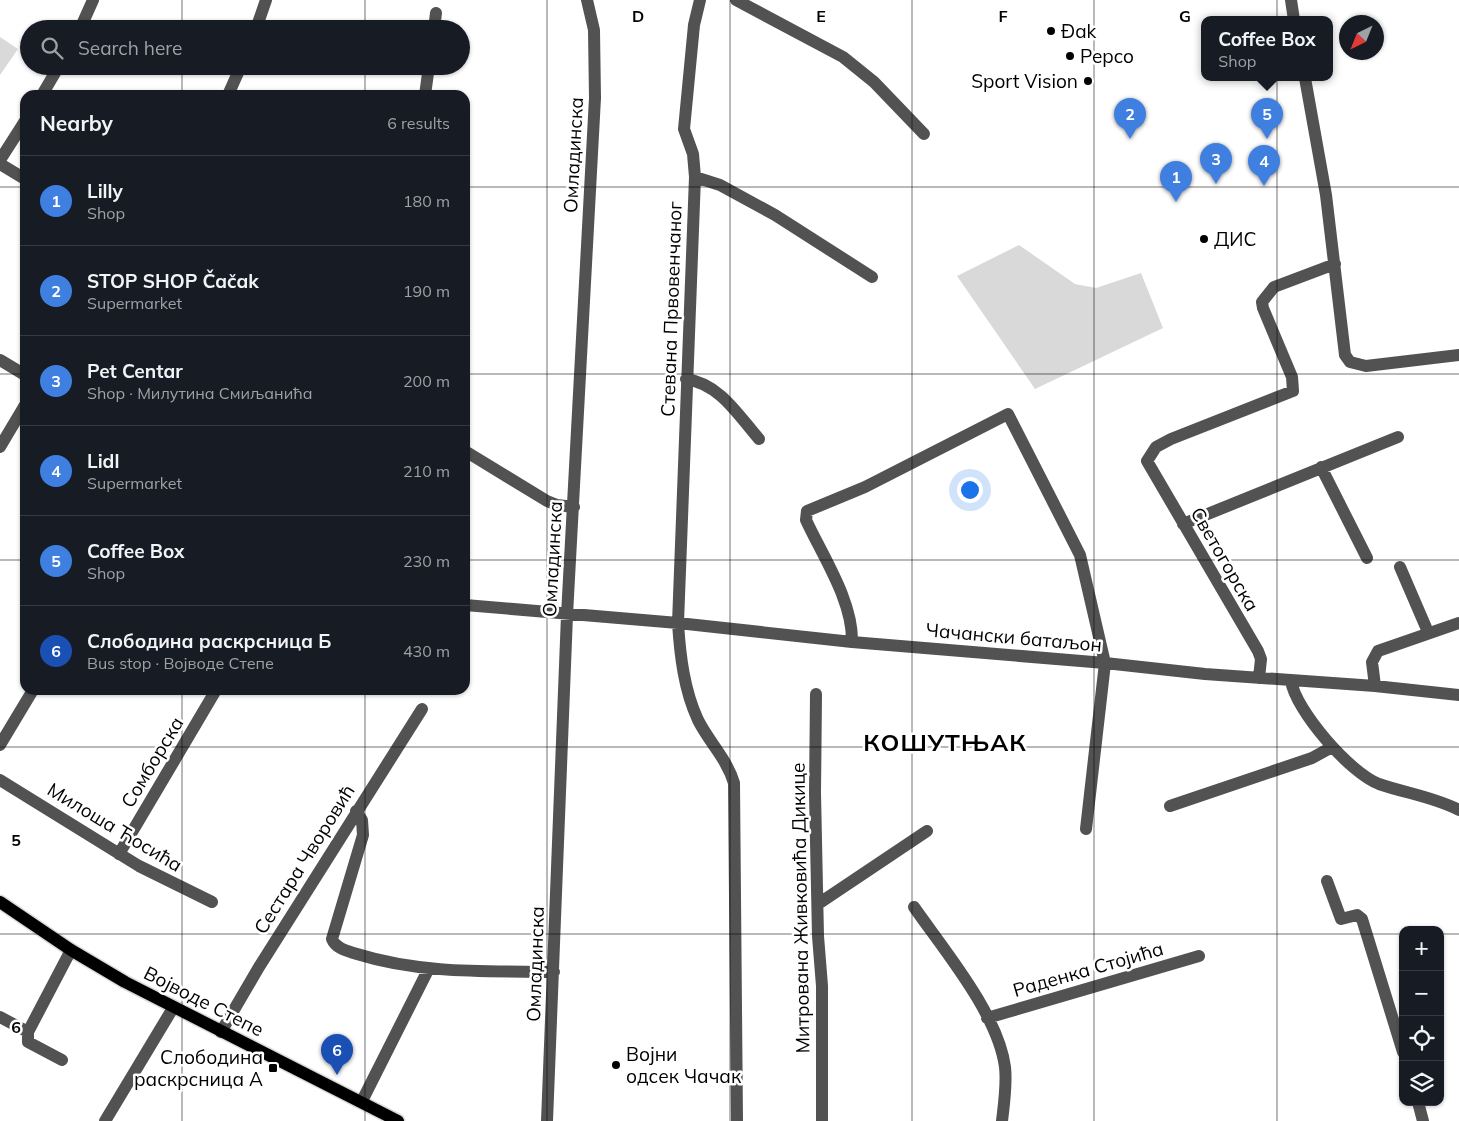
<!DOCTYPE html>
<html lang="en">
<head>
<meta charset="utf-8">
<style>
	body { margin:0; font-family:Mulish,sans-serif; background:#20242c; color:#f1f3f6 }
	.controls { position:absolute; right:15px; bottom:15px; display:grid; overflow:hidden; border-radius:10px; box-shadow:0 1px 4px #0004 }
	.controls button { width:45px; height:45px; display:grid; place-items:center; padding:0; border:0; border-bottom:1px solid #363941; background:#171b24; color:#f1f3f6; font:25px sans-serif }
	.compass { position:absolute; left:1339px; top:15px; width:45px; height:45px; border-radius:50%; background:#171b24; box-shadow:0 1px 4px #0004; rotate:223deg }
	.you { position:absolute; left:969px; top:489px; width:18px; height:18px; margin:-12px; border:4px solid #fff; border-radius:50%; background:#1a73e8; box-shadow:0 0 0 8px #1a73e833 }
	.badge { display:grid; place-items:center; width:32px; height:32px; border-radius:50%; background:#8c9099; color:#fff; font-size:16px; font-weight:700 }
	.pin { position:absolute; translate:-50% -41px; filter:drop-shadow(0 1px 2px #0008) }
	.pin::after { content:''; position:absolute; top:26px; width:18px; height:15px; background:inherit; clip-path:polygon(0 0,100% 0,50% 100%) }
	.popup { position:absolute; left:1201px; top:16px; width:132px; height:65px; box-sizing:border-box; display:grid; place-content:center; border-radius:10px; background:#171b24; filter:drop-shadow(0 1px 4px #0005); font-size:16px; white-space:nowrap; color:#9ea1a6 }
	.popup b { font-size:19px; color:#f1f3f6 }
	.popup::after { content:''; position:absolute; left:50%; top:100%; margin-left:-10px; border:10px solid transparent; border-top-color:#171b24 }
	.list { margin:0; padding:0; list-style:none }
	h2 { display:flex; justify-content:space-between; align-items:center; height:65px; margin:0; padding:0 20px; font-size:21px }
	h2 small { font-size:16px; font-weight:400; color:#9ea1a6 }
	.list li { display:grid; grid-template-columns:32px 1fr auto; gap:15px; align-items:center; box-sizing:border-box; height:90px; padding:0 20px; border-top:1px solid #363941 }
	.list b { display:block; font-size:19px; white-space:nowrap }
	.list p { margin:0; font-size:16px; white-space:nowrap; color:#9ea1a6 }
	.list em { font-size:16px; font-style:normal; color:#9ea1a6 }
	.icon { flex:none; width:28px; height:28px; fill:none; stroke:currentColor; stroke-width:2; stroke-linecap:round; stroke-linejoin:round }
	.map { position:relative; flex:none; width:1459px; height:1121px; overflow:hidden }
	.search { position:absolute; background:#171b24; box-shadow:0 1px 4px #0004; left:20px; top:20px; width:450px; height:55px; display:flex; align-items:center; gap:12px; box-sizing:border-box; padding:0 18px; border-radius:28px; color:#9ea1a6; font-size:19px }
	.panel { position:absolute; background:#171b24; box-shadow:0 1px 4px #0004; left:20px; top:90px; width:450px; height:605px; border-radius:15px }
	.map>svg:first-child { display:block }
	.green { fill:#d9d9d9 }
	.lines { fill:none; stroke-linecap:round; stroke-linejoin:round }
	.major-casing { stroke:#dbdbdb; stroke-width:15 }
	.minor { stroke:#525252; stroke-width:12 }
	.major { stroke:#000; stroke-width:12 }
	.grid { fill:none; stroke:#000; stroke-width:1; stroke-opacity:0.55 }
	.poi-dot { fill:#000; stroke:#fff; stroke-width:2 }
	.labels { text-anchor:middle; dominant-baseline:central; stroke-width:5; stroke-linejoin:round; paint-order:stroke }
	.poi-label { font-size:19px; fill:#000; stroke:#fff; text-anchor:start }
	.street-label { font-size:19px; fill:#000; stroke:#fff }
	.district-label { font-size:24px; font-weight:bold; letter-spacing:1px; fill:#000; stroke:#fff }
	.grid-label { font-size:16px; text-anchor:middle; font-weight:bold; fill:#000; stroke:#fff; stroke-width:5; stroke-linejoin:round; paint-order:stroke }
</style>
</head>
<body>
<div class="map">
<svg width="1459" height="1121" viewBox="0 0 1459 1121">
	<rect width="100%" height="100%" fill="#fff"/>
	<!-- green -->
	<path class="green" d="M0 37 18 49 0 75Z
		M1019 245 1075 284 1096 288 1141 273 1163 328 1035 389 957 276Z"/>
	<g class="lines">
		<!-- major casing -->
		<g class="major-casing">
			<path id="major" d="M0 902 71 950 125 982 398 1121"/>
		</g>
		<!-- minor -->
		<path class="minor" d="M700 0 694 25 684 129 693 154 695 177 678 623C680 655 684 690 698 720 709 742 727 759 734 783L737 1121
			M736 0 843 57 874 82 924 134
			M1291 0 1294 20
			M80 29 93 0
			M256 29 266 0
			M434 29 436 13
			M1305 78 1326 195 1345 355 1350 362 1366 366 1459 355
			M42 95 59 66
			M228 95 241 66
			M425 95 429 66
			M0 160 25 121
			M0 164 25 179
			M695 177 720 185 775 215 872 277
			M0 360 25 375
			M686 379C720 384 738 415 759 439
			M0 447 25 405
			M465 451 547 501 557 505 574 507
			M1321 467 1367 558
			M1183 524 1398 437
			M1400 567 1428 632
			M465 605 678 623 852 642 1105 663 1205 674 1375 686 1459 695
			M852 642C853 601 823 557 806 520L807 511 865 487 1008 414 1080 555 1105 663 1086 829
			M1259 678 1261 659 1258 651 1147 461 1156 447 1171 439 1293 391 1292 377 1263 308 1262 302 1274 287 1335 264
			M1291 681C1296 711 1350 773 1379 784 1405 793 1434 797 1459 810
			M1375 686 1372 662 1378 651 1459 623
			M816 694 815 793 818 936 822 986V1121
			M0 745 33 690
			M0 780 139 866 212 902
			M1170 806 1312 758 1332 747
			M356 811 362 820 363 835 332 939C336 949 348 951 357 954 421 974 488 971 554 972
			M119 854 216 690
			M1327 881 1341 919 1357 915 1362 919 1403 1052
			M818 904 927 831
			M914 907C944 950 998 1014 1005 1067 1007 1084 1004 1104 1002 1121
			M0 1017 28 1032V1042L62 1060
			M987 1018 1199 956
			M28 1032 71 950
			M221 1032 259 967 422 709
			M362 1101 428 970
			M1418 1102 1423 1121
			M105 1121 173 1008
			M547 1121 567 615 595 98 594 30 587 0"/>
		<!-- major -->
		<use href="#major" class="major"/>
	</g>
	<!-- grid -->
	<path class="grid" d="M182 0V29M365 0V29M547 0V1121M730 0V1121M912 0V1121M1094 0V1121M1277 0V1121M182 66V95M365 66V95M0 187H25M465 187H1459M0 374H25M465 374H1459M0 560H25M465 560H1459M182 690V1121M365 690V1121M0 747H1459M0 934H1403M1440 934H1459"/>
	<!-- markers -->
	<g class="poi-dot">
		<circle cx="1051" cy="31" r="5"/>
		<circle cx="1070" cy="56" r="5"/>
		<circle cx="1088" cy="81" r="5"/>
		<circle cx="1204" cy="239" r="5"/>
		<circle cx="616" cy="1065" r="5"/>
		<rect x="268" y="1063" width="10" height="10" rx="2.5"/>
	</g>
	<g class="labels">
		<!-- poi labels -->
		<g class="poi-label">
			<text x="1061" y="31">Đak</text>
			<text x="1080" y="56">Pepco</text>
			<text x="1078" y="81" text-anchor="end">Sport Vision</text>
			<text x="1214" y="239">ДИС</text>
			<text x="626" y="1054">Војни<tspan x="626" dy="22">одсек Чачак</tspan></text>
			<text x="263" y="1057" text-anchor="end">Слободина<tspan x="263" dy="22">раскрсница А</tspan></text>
		</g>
		<!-- street labels -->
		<g class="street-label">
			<text transform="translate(573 155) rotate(-87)">Омладинска</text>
			<text transform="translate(671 309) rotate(-88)">Стевана Првовенчаног</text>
			<text transform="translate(552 559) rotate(-87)">Омладинска</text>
			<text transform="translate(1225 559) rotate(60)">Светогорска</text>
			<text transform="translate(1014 637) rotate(5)">Чачански батаљон</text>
			<text transform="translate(152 762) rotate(-59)">Сомборска</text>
			<text transform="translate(115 827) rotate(31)">Милоша Ћосића</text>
			<text transform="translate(304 859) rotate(-58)">Сестара Чворовић</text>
			<text transform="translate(800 908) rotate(-91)">Митрована Живковића Дикице</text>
			<text transform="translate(535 964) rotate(-88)">Омладинска</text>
			<text transform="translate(1088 969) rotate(-16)">Раденка Стојића</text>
			<text transform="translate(204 1001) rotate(27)">Војводе Степе</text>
		</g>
		<!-- district labels -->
		<g class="district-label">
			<text x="945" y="742">КОШУТЊАК</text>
		</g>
	</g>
	<g class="grid-label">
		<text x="638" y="22">D</text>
		<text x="821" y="22">E</text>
		<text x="1003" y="22">F</text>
		<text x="1185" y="22">G</text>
		<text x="16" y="846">5</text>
		<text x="16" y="1033">6</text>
	</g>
</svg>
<div class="controls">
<button>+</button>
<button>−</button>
<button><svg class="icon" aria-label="locate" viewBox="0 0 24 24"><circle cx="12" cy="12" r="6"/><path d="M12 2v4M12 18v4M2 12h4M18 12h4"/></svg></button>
<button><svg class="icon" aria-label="layers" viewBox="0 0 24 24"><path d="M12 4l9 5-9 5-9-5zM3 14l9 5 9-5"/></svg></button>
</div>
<svg class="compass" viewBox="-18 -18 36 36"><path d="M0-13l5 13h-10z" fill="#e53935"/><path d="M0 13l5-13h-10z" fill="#9ea1a6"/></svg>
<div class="you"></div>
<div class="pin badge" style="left:1176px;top:202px;background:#3f7fe0">1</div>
<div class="pin badge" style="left:1130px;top:139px;background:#3f7fe0">2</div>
<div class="pin badge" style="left:1216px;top:184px;background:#3f7fe0">3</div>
<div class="pin badge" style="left:1264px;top:186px;background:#3f7fe0">4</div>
<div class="pin badge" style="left:1267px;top:139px;background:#3f7fe0">5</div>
<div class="popup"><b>Coffee Box</b>Shop</div>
<div class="pin badge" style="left:337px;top:1075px;background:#1a4fb4">6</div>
<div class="search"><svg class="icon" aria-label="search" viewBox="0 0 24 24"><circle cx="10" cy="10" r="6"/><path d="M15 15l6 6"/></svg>Search here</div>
<section class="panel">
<h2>Nearby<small>6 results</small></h2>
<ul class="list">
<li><span class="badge" style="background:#3f7fe0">1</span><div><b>Lilly</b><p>Shop</p></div><em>180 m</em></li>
<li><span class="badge" style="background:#3f7fe0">2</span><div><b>STOP SHOP Čačak</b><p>Supermarket</p></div><em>190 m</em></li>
<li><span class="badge" style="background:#3f7fe0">3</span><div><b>Pet Centar</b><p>Shop · Милутина Смиљанића</p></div><em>200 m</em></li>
<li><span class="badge" style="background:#3f7fe0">4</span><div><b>Lidl</b><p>Supermarket</p></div><em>210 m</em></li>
<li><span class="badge" style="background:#3f7fe0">5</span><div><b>Coffee Box</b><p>Shop</p></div><em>230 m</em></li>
<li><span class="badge" style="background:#1a4fb4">6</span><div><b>Слободина раскрсница Б</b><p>Bus stop · Војводе Степе</p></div><em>430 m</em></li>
</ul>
</section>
</div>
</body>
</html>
